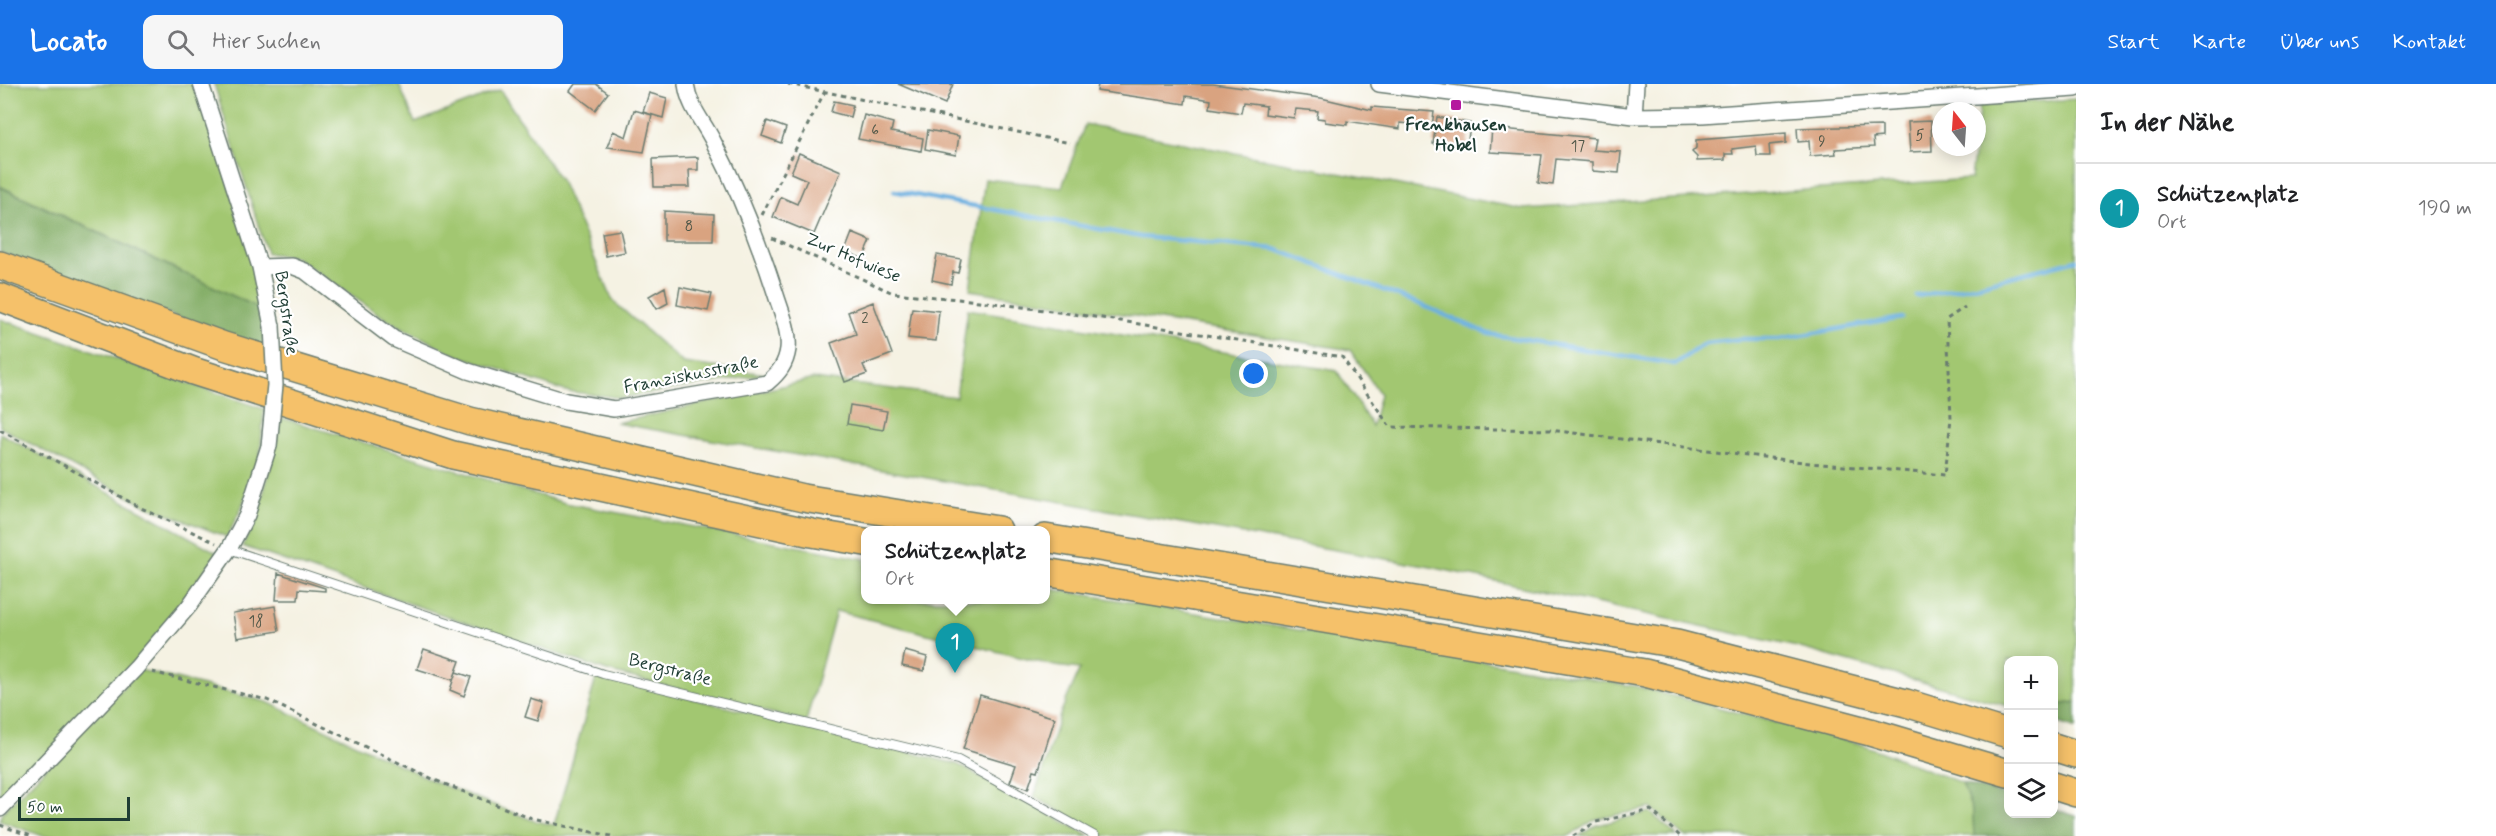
<!DOCTYPE html>
<html lang="de">
<head>
<meta charset="utf-8">
<style>
	body { margin:0; font-family:Mynerve,sans-serif; background:#f6f6f6; color:#202124 }
	.controls { position:absolute; right:18px; bottom:18px; display:grid; overflow:hidden; border-radius:12px; box-shadow:0 3px 15px #0003 }
	.controls button { width:54px; height:54px; display:grid; place-items:center; padding:0; border:0; border-bottom:2px solid #e0e0e0; background:#fff; color:#202124; font:30px sans-serif }
	.compass { position:absolute; left:1932px; top:18px; width:54px; height:54px; border-radius:50%; background:#fff; box-shadow:0 3px 15px #0003; rotate:343deg }
	.scale { position:absolute; left:18px; bottom:15px; width:112px; box-sizing:border-box; padding-left:6px; border:3px solid #1f3d34; border-top:0; font-size:16px; line-height:21px; white-space:nowrap; color:#1f3d34; -webkit-text-stroke:4px #fff; paint-order:stroke }
	.you { position:absolute; left:1254px; top:290px; width:21px; height:21px; margin:-15px; border:4px solid #fff; border-radius:50%; background:#1a73e8; box-shadow:0 0 0 9px #1a73e833 }
	.badge { display:grid; place-items:center; width:39px; height:39px; border-radius:50%; background:#1a73e8; color:#fff; font-size:20px; font-weight:700 }
	.pin { position:absolute; translate:-50% -50px; filter:drop-shadow(0 2px 3px #0008) }
	.pin::after { content:''; position:absolute; top:32px; width:21px; height:18px; background:inherit; clip-path:polygon(0 0,100% 0,50% 100%) }
	.popup { position:absolute; left:861px; top:442px; width:189px; height:78px; box-sizing:border-box; display:grid; place-content:center; border-radius:12px; background:#fff; filter:drop-shadow(0 2px 4px #0005); font-size:20px; white-space:nowrap; color:#757577 }
	.popup b { font-size:22px; color:#202124 }
	.popup::after { content:''; position:absolute; left:50%; top:100%; margin-left:-12px; border:12px solid transparent; border-top-color:#fff }
	.list { margin:0; padding:0; list-style:none }
	h2 { display:flex; justify-content:space-between; align-items:center; height:78px; margin:0; padding:0 24px; font-size:26px }
	h2 small { font-size:20px; font-weight:400; color:#757577 }
	.list li { display:grid; grid-template-columns:39px 1fr auto; gap:18px; align-items:center; box-sizing:border-box; height:90px; padding:0 24px; border-top:2px solid #e0e0e0 }
	.list b { display:block; font-size:22px; white-space:nowrap }
	.list p { margin:0; font-size:20px; white-space:nowrap; color:#757577 }
	.list em { font-size:20px; font-style:normal; color:#757577 }
	.icon { flex:none; width:33px; height:33px; fill:none; stroke:currentColor; stroke-width:2; stroke-linecap:round; stroke-linejoin:round }
	.map { position:relative; flex:none; width:2076px; height:752px; overflow:hidden }
	header { display:flex; align-items:center; gap:36px; box-sizing:border-box; height:84px; padding:0 30px; background:#1a73e8; color:#fff }
	header strong { font-size:28px }
	nav { display:flex; gap:33px; margin-inline-start:auto; font-size:21px }
	.search { width:420px; height:54px; background:#f6f6f6; display:flex; align-items:center; gap:15px; box-sizing:border-box; padding:0 21px; border-radius:12px; color:#757577; font-size:22px }
	main { display:flex }
	aside { flex:1; background:#fff }
	.map>svg:first-child { display:block }
	.green { fill:#a2c771; stroke:#608252; stroke-width:1.5 }
	.forest { fill:#81ac63; stroke:#50744c; stroke-width:1.5 }
	.lines { fill:none; stroke-linecap:round; stroke-linejoin:round }
	.stream { stroke:#6bb0e1; stroke-width:4.5 }
	.building { fill:#d9a380 }
	.service-casing { stroke:#6a7c71; stroke-width:10 }
	.minor-casing { stroke:#6a7c71; stroke-width:18 }
	.motorway-casing { stroke:#6a7c71; stroke-width:30 }
	.path { stroke:#6a7c71; stroke-width:3; stroke-dasharray:4.5 4.5; stroke-linecap:butt }
	.service { stroke:#fff; stroke-width:8 }
	.minor { stroke:#fff; stroke-width:15 }
	.motorway { stroke:#f5c16b; stroke-width:27 }
	.minor-bridge-casing { stroke:#6a7c71; stroke-width:18; stroke-linecap:butt }
	.minor-bridge { stroke:#fff; stroke-width:15 }
	.poi-dot { fill:#b5179e; stroke:#fff; stroke-width:2 }
	.labels { text-anchor:middle; dominant-baseline:central; stroke-width:4.5; stroke-linejoin:round; paint-order:stroke }
	.number-label { font-size:15px; fill:#4e5647 }
	.poi-label { font-size:18px; font-weight:bold; fill:#1f3d34; stroke:#fff }
	.street-label { font-size:18px; fill:#1f3d34; stroke:#fff }
</style>
</head>
<body>
<header>
<strong>Locato</strong>
<div class="search"><svg class="icon" aria-label="search" viewBox="0 0 24 24"><circle cx="10" cy="10" r="6"/><path d="M15 15l6 6"/></svg>Hier suchen</div>
<nav><a>Start</a><a>Karte</a><a>Über uns</a><a>Kontakt</a></nav>
</header>
<main>
<div class="map">
<svg width="2076" height="752" viewBox="0 0 2076 752">
	<rect width="100%" height="100%" fill="#fff"/>
	<filter id="ink" filterUnits="userSpaceOnUse"><feTurbulence type="fractalNoise" baseFrequency=".0167" numOctaves="2"/><feDisplacementMap in="SourceGraphic" scale="12" xChannelSelector="R" yChannelSelector="G"/><feConvolveMatrix kernelMatrix="1 2 1 2 8 2 1 2 1" color-interpolation-filters="sRGB"/></filter>
	<filter id="wash" filterUnits="userSpaceOnUse"><feTurbulence type="fractalNoise" baseFrequency=".008" numOctaves="4" result="noise"/><feDisplacementMap in="SourceGraphic" scale="24" xChannelSelector="R" yChannelSelector="G"/><feGaussianBlur stdDeviation="1.35" result="paint"/><feColorMatrix in="noise" values="0 0 0 0 0 0 0 0 0 0 0 0 0 0 0 0 0 1.4 0 .05"/><feComposite in="paint" operator="in"/></filter>
	<g filter="url(#wash)">
		<rect width="100%" height="100%" fill="#f5f2e3"/>
		<!-- green -->
		<path class="green" d="M0 0H198L255 184 259 224 0 102Z
			M214 0H399L415 39 500 6 562 99 613 217 683 279 766 290 621 314 565 307 454 270 386 235 295 173 267 169Z
			M2076 15V618L2054 622V576H2008V622L1797 563 1431 483 616 339 814 295 956 313 968 225 1337 287 1372 342 1380 310 1350 266 970 206 985 95 1062 103 1085 40 1523 125 1971 95 1975 63H1977L1979 21Z
			M0 235 264 325 260 373 241 425 227 453 140 419 0 343Z
			M282 334 565 419 865 475V516H1045V504L1634 602 1861 660 1962 699 1973 729 1974 752H1684L1651 724 1596 735 1569 752H1105L1034 713 1061 628 1080 585 1055 582 836 527 806 638 607 587 242 462 257 435Z
			M0 349 218 469 134 581 0 718Z
			M140 586 267 618 438 699 532 736 554 741 597 591 957 680 1090 752H43L0 737 3 728Z
			M1650 728 1677 752H1579L1597 741Z"/>
		<!-- forest -->
		<path class="forest" d="M0 103 261 225 267 266 0 168Z
			M2076 618V645L2054 637V622Z
			M1962 699 2008 712V730H2054V725L2076 732V752H1974L1973 729Z"/>
		<g class="lines">
			<!-- stream -->
			<path class="stream" d="M894 107 1141 153 1275 165 1417 219 1489 250 1675 280 1705 259 1741 255H1779L1902 234
				M1917 212 1979 201 2076 176"/>
		</g>
		<g id="blocks">
			<!-- building -->
			<path class="building" d="M575 0H596L608 9 595 26 570 7Z
				M898 0H953L945 20Z
				M1098 0H1213L1321 14 1372 26V23L1434 28 1432 42 1400 39V45L1347 37V41L1325 38V35L1317 34 1318 27 1296 25 1294 34 1265 30 1266 22 1243 19 1241 29 1210 24 1211 16 1186 12 1185 20 1097 7Z
				M649 9 667 14 663 34 643 28Z
				M834 17 853 21 850 33 831 28Z
				M634 26 652 31 644 68 607 63 613 47 626 53Z
				M864 31 893 39 891 48 923 54 921 67 858 55Z
				M1437 33 1470 39 1467 65 1445 58V62L1433 60Z
				M767 37 786 44 781 59 762 52Z
				M1931 37 1932 67 1910 68 1908 38Z
				M1882 42V53L1873 54 1874 63 1835 65 1836 70 1810 72 1809 57 1798 58 1797 44Z
				M1492 44 1595 54 1593 66 1621 68 1619 89 1592 87V78L1556 75 1553 101 1538 99 1542 71 1490 68Z
				M928 46 959 52 956 71 925 65Z
				M1786 49V59L1769 61 1770 72H1757L1756 62 1732 65 1733 70H1725V76L1697 77V73L1692 68 1696 64V56Z
				M799 69 841 87 814 150 773 133 781 113 797 120 807 96 791 89Z
				M698 73V86H689L690 103H654L653 75Z
				M664 127 714 130 713 157H664Z
				M620 146 625 168 606 172 602 149Z
				M852 149 871 157 863 175 845 167Z
				M937 171 961 175 958 189 953 188 951 200 932 196Z
				M665 203 668 219 657 225 649 212Z
				M680 203 712 210 708 227 677 221Z
				M873 218 892 270 863 281 867 290 845 298 831 259 856 250 848 228Z
				M912 224 939 227 936 257 908 254Z
				M850 321 887 327 883 346 847 340Z
				M278 489 325 504V507L299 505 298 516H276Z
				M275 522 279 547 237 554 233 529Z
				M424 565 460 577 453 596 417 585Z
				M905 567 927 573 924 587 902 582Z
				M456 588 471 593 464 612 450 606Z
				M980 611 1055 634 1038 688 1034 687 1028 705 1010 698 1016 681 963 665Z
				M531 615 544 619 538 637 525 633Z"/>
		</g>
	</g>
	<g filter="url(#ink)">
		<use href="#blocks" fill-opacity="0" stroke="#6a7c71" stroke-width="1.5"/>
		<g class="lines">
			<!-- service casing -->
			<g class="service-casing">
				<path id="service" d="M229 465 603 590 958 676 1095 752"/>
			</g>
			<!-- minor casing -->
			<g class="minor-casing">
				<path id="minor" d="M201 0 260 183 272 242
					M1379 0 1634 32 1702 31 2076 5
					M1634 32 1636 0
					M260 183 292 182 305 187 394 255 468 287 566 317 614 325 767 299C779 289 786 280 788 265 790 247 781 227 776 211 759 158 739 107 713 57 703 37 689 23 686 0
					M0 725 136 584 189 522 229 465 247 431 269 362"/>
			</g>
			<!-- motorway casing -->
			<g class="motorway-casing">
				<path id="motorway" d="M0 181 224 262 470 337 803 414 998 446
					M0 213 193 287 453 371 812 449 865 458
					M1045 454 1677 560 1906 619 2008 650
					M1045 488 1645 589 1870 648 2008 689
					M2054 663 2076 670
					M2054 702 2076 709"/>
			</g>
			<!-- path -->
			<path class="path" d="M788 0 1070 59
				M762 131 825 7
				M772 154 893 209 979 217 1102 234 1342 273 1390 343 1550 346 1810 379 1945 391 1951 334 1947 235 1965 223
				M0 346 139 423 216 459
				M152 588 267 616 437 697 532 735 611 752
				M0 741 31 752
				M1573 752 1596 738 1651 726 1680 752"/>
			<!-- service -->
			<use href="#service" class="service"/>
			<!-- minor -->
			<use href="#minor" class="minor"/>
			<!-- motorway -->
			<use href="#motorway" class="motorway"/>
			<!-- minor-bridge casing -->
			<g class="minor-bridge-casing">
				<path id="minor-bridge" d="M269 362 275 301 272 242"/>
			</g>
			<!-- minor-bridge -->
			<use href="#minor-bridge" class="minor-bridge"/>
		</g>
	</g>
	<!-- markers -->
	<rect class="poi-dot" x="1450" y="15" width="12" height="12" rx="3"/>
	<g class="labels">
		<!-- number labels -->
		<g class="number-label">
			<text x="875" y="47">6</text>
			<text x="1920" y="52">5</text>
			<text x="1822" y="58">9</text>
			<text x="1578" y="63">17</text>
			<text x="689" y="143">8</text>
			<text x="865" y="235">2</text>
			<text x="256" y="538">18</text>
		</g>
		<!-- poi labels -->
		<g class="poi-label">
			<text x="1456" y="41">Frenkhausen<tspan x="1456" dy="21">Hobel</tspan></text>
		</g>
		<!-- street labels -->
		<g class="street-label">
			<text transform="translate(853 174) rotate(23)">Zur Hofwiese</text>
			<text transform="translate(286 229) rotate(82)">Bergstraße</text>
			<text transform="translate(691 291) rotate(-11)">Franziskusstraße</text>
			<text transform="translate(670 586) rotate(14)">Bergstraße</text>
		</g>
	</g>
</svg>
<div class="controls">
<button>+</button>
<button>−</button>
<button><svg class="icon" aria-label="layers" viewBox="0 0 24 24"><path d="M12 4l9 5-9 5-9-5zM3 14l9 5 9-5"/></svg></button>
</div>
<svg class="compass" viewBox="-18 -18 36 36"><path d="M0-13l5 13h-10z" fill="#e53935"/><path d="M0 13l5-13h-10z" fill="#757577"/></svg>
<div class="scale">50 m</div>
<div class="you"></div>
<div class="pin badge" style="left:955px;top:589px;background:#0f9aa8">1</div>
<div class="popup"><b>Schützenplatz</b>Ort</div>
</div>
<aside>
<h2>In der Nähe<small></small></h2>
<ul class="list">
<li><span class="badge" style="background:#0f9aa8">1</span><div><b>Schützenplatz</b><p>Ort</p></div><em>190 m</em></li>
</ul>
</aside>
</main>
</body>
</html>
